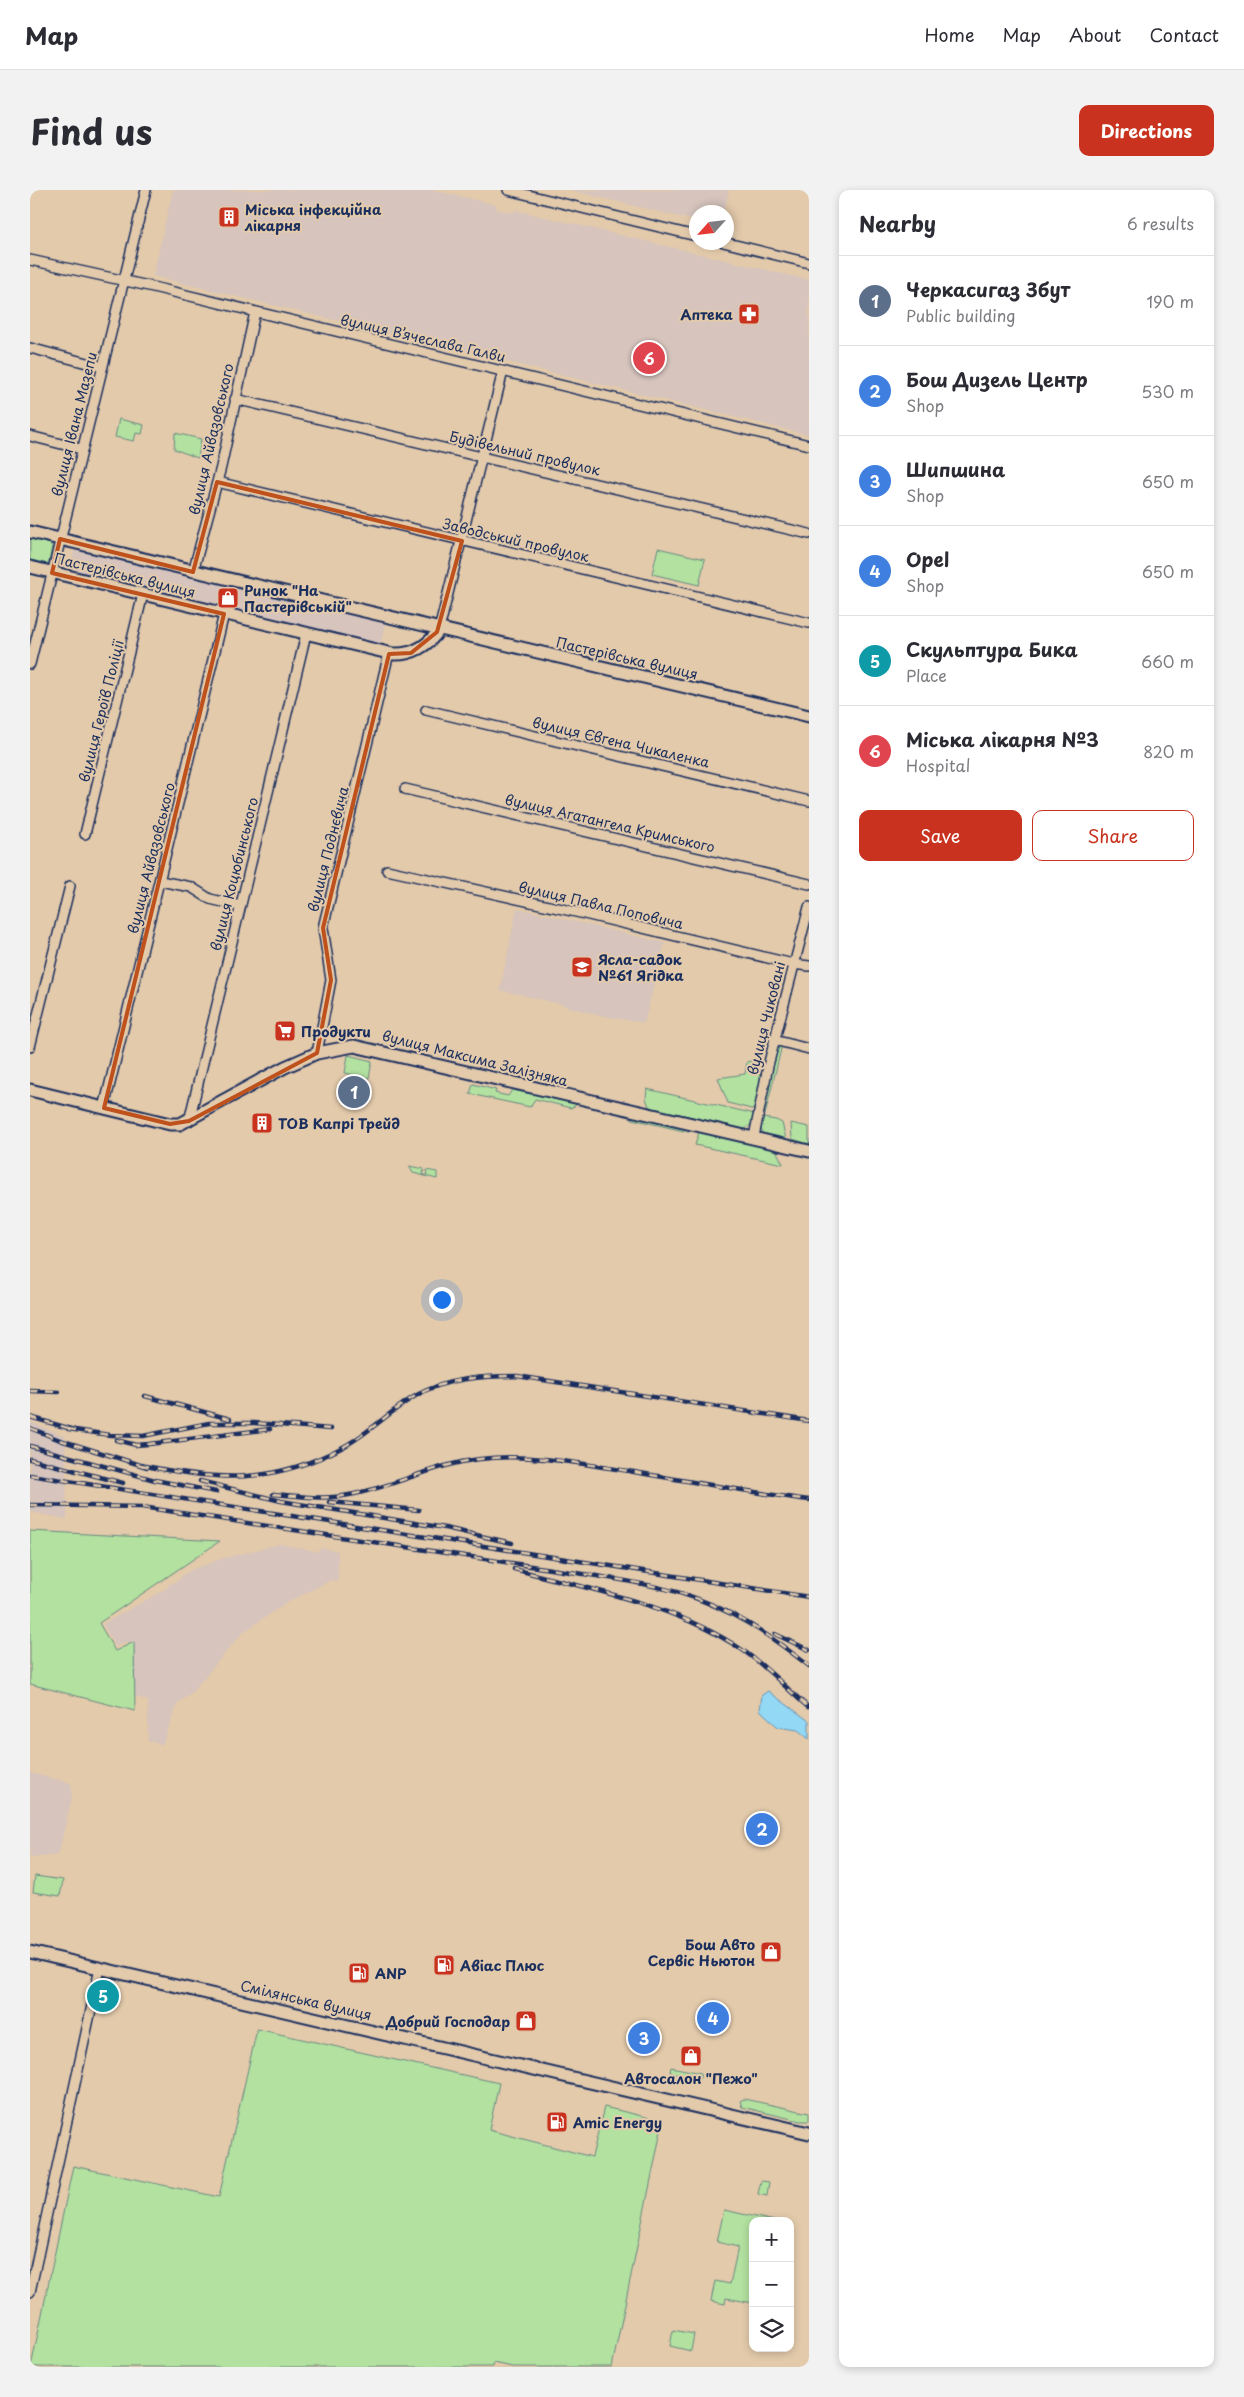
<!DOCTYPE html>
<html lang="en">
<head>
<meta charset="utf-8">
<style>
	body { margin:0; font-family:"Playpen Sans",sans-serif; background:#f2f2f3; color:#2b2b33 }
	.controls { position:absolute; right:15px; bottom:15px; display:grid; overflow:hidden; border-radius:10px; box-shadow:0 2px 8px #0003 }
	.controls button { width:45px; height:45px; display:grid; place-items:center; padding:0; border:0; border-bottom:1px solid #e1e1e2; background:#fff; color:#2b2b33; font:25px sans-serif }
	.compass { position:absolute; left:659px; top:15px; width:45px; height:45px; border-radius:50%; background:#fff; box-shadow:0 2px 8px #0003; rotate:243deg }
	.you { position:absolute; left:411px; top:1109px; width:18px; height:18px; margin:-12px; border:4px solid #fff; border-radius:50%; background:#1a73e8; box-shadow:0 0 0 8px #1a73e833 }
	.badge { display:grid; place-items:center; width:32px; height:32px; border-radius:50%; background:#c8321e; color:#fff; font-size:16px; font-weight:700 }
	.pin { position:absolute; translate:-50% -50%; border:2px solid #fff; box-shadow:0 1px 5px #0006 }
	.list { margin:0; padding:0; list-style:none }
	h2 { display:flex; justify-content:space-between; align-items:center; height:65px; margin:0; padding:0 20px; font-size:21px }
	h2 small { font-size:16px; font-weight:400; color:#7c7c81 }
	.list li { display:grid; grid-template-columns:32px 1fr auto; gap:15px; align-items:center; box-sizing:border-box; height:90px; padding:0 20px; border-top:1px solid #e1e1e2 }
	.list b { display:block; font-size:19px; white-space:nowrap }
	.list p { margin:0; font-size:16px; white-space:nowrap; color:#7c7c81 }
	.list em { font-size:16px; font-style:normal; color:#7c7c81 }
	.actions { display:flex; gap:10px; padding:15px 20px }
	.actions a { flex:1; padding:11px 0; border:1px solid #c8321e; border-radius:10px; text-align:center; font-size:18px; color:#c8321e }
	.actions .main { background:#c8321e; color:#fff }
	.icon { flex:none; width:28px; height:28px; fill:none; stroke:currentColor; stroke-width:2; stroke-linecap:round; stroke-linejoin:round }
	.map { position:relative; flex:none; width:779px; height:2177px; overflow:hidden; border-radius:10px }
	header { display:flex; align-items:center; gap:30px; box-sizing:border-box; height:70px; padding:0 25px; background:#fff; border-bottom:1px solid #e1e1e2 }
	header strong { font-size:24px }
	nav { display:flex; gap:28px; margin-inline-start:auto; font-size:18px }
	.intro { display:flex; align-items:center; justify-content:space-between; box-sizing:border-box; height:120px; padding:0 30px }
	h1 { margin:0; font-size:35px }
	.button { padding:12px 22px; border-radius:10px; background:#c8321e; color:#fff; font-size:18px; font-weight:700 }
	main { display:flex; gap:30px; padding:0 30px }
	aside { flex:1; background:#fff; border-radius:10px; box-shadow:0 2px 8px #0003 }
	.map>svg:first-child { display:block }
	.built { fill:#d6c4bd }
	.green { fill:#b2e1a0; stroke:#66887f }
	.water { fill:#93d8f5; stroke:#6394b9 }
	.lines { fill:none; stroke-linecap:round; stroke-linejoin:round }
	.minor-casing { stroke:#1b2f5e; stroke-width:12 }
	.major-casing { stroke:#1b2f5e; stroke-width:15 }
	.minor { stroke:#e3caab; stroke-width:9 }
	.major { stroke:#e3caab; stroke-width:11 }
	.rail-casing { stroke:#1b2f5e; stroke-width:4.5 }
	.rail { stroke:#e3caab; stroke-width:2.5; stroke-dasharray:8; stroke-linecap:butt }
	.marked { fill:none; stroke:#bf511c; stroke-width:4; stroke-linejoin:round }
	.labels { text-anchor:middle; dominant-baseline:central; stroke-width:4; stroke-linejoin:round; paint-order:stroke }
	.poi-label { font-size:14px; font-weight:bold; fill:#1b2f5e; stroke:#e3caab; text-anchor:start }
	.street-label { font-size:14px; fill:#1b2f5e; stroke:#e3caab }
</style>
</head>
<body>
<header>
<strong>Map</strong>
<nav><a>Home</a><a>Map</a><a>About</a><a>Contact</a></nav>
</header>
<div class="intro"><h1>Find us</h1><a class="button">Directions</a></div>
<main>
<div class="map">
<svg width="779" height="2177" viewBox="0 0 779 2177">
	<rect width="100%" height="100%" fill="#e3caab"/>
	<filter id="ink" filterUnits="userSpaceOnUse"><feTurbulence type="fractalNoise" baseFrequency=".02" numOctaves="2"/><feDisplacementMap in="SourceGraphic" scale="10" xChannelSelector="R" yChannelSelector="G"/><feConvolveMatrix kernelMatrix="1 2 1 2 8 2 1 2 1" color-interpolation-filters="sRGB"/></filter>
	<g filter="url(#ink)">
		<!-- built -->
		<path class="built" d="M143 0H403L467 15 466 19 484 23 485 20 779 90V245L123 86Z
			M540 0H699L694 22H666V31Z
			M45 357 355 434 350 457 39 381Z
			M487 718 635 753 614 833 574 826 541 818 531 814 470 800Z
			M0 1232 35 1246 37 1329 0 1322Z
			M250 1354 289 1362 290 1358 308 1361V1391L301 1390 256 1413 213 1442 160 1504 148 1513 132 1555 126 1552H118V1511L103 1505 96 1451 85 1457 73 1434 139 1397 138 1395 151 1389 150 1387 159 1381 191 1369Z
			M0 1583 41 1593 42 1607 28 1665 0 1668Z"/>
		<!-- green -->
		<path class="green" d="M89 229 114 235 112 244 106 243 104 251 85 247Z
			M145 243 171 249 168 268 144 259Z
			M0 347 19 352 22 356 19 373 17 375 0 373Z
			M628 358 675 369 669 395 622 384Z
			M747 855H752L735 925 731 923Z
			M318 865 342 871 339 888 315 883Z
			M720 871C737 884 729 902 725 920L698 913 688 888 715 884 717 872Z
			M443 894 466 900 465 903 478 906 482 900 502 904 511 903 545 912 546 915 541 918 505 909 500 917 440 904Z
			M617 899 725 924C723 931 721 936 715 939L619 917 616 908Z
			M602 925 661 939V941L658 942 602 929Z
			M733 928 746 930 752 933 756 949 732 943 730 930Z
			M761 933 779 937V954L762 949Z
			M671 941 745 958 753 974 665 955 669 942Z
			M379 976 394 979 393 985H397L396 980 407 982V989L383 983Z
			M0 1341 190 1351 69 1433 85 1461 104 1452 105 1521 0 1494Z
			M5 1686 33 1690 30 1706 3 1702Z
			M227 1839 469 1893 459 1940 562 1967 574 1917 633 1931 582 2177H482L464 2173 463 2177H1L43 1976 189 2007Z
			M641 1877 671 1883 670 1888 640 1882Z
			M714 1909 779 1923V1931H770L712 1917 710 1911Z
			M731 1991 739 1992 737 2006 728 2004Z
			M694 2020 744 2031H723V2113L696 2108 695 2114 681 2111 685 2091 700 2094 708 2057 687 2052Z
			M643 2140 664 2144 661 2161 640 2156Z"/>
		<!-- water -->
		<path class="water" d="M738 1501 779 1531V1549L768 1540 748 1537 730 1520 732 1505Z"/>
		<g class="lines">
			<!-- minor casing -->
			<g class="minor-casing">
				<path id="minor" d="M478 0 666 46
					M693 52 779 73
					M0 70 123 97 779 255
					M0 158 72 177
					M205 209 779 344
					M0 246 51 259
					M187 292 779 433
					M163 382 191 277 225 122
					M409 440 473 181
					M0 474 116 0
					M396 520 779 611
					M375 599 779 694
					M55 644 113 404
					M357 680 546 722 763 774 779 776
					M130 691 161 697 180 709 210 716
					M744 850 779 859
					M0 857 40 696
					M287 863 301 790 293 738 359 463
					M74 918 194 424
					M159 931 276 444
					M724 947 738 876 779 717
					M0 2102 70 1778"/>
			</g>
			<!-- major casing -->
			<g class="major-casing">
				<path id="major" d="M0 342 779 526
					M0 377 363 464C382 465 398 456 409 440
					M0 900 140 934H150L255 877 287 863 324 856 779 961
					M0 1762 779 1943"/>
			</g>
			<!-- minor -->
			<use href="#minor" class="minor"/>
			<!-- major -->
			<use href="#major" class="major"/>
			<!-- rail casing -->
			<g class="rail-casing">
				<path id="rail" d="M0 1201 29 1202
					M115 1206 200 1229
					M0 1227 45 1240
					M0 1238 30 1250 117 1277
					M38 1239 80 1245 113 1246 179 1233H224L301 1239
					M86 1250 106 1255 119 1254 240 1239
					M0 1256 125 1290 186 1302
					M0 1269 93 1293
					M111 1275C187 1291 242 1295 313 1257 339 1243 361 1220 387 1205 417 1188 454 1186 487 1186L779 1231
					M0 1285 779 1407
					M170 1291 251 1311 415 1338 482 1353
					M243 1304C269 1306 294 1310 319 1305 363 1297 405 1274 450 1269 500 1263 554 1274 604 1282 662 1292 720 1302 779 1310
					M299 1312 389 1320
					M0 1315 112 1317 560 1385C590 1390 621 1394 650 1403 698 1417 740 1445 779 1476
					M484 1379C561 1400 644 1414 711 1459 735 1475 756 1498 778 1517
					M745 1444 779 1460"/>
			</g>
			<!-- rail -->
			<use href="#rail" class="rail"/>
		</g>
	</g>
	<!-- marked area -->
	<path class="marked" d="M187 292 432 351 407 442 381 463 359 464 293 738 301 790 287 863 159 931 140 934 74 918 194 424 22 383 30 349 163 382Z"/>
	<!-- icons -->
	<defs>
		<g id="building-square" transform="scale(1.125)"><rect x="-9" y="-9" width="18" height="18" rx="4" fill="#c8321e" stroke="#e3caab"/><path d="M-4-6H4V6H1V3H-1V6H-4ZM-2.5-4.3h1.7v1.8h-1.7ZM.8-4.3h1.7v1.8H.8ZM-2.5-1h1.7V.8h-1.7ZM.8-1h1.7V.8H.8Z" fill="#fff"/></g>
		<g id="pharmacy-square" transform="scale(1.125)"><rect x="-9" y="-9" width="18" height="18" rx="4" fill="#c8321e" stroke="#e3caab"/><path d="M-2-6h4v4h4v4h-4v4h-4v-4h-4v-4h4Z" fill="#fff"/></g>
		<g id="shop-square" transform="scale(1.125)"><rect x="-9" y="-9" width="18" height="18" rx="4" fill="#c8321e" stroke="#e3caab"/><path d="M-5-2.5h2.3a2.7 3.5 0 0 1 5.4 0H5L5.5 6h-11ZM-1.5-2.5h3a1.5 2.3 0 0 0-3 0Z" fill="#fff"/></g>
		<g id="school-square" transform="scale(1.125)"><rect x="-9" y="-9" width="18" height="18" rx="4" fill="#c8321e" stroke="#e3caab"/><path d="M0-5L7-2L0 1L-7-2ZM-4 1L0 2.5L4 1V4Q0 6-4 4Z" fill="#fff"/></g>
		<g id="supermarket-square" transform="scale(1.125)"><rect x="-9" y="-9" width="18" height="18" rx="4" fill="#c8321e" stroke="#e3caab"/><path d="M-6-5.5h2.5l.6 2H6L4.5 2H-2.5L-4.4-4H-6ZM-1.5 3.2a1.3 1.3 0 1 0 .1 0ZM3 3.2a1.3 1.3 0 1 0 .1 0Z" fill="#fff"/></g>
		<g id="fuel-square" transform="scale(1.125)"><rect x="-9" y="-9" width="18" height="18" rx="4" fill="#c8321e" stroke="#e3caab"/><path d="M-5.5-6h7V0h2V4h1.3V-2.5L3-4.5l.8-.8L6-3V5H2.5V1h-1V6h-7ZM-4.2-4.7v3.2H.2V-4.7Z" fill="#fff"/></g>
	</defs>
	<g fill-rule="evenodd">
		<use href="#building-square" x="199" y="27"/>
		<use href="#pharmacy-square" x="719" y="124"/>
		<use href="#shop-square" x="198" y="408"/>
		<use href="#school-square" x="552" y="777"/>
		<use href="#supermarket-square" x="255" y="841"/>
		<use href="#building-square" x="232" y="933"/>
		<use href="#shop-square" x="741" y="1762"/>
		<use href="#fuel-square" x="414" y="1775"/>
		<use href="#fuel-square" x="329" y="1783"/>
		<use href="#shop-square" x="496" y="1831"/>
		<use href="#shop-square" x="661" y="1866"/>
		<use href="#fuel-square" x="527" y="1932"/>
	</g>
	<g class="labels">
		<!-- poi labels -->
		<g class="poi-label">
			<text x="215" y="19">Міська інфекційна<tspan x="215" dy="16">лікарня</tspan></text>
			<text x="703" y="124" text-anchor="end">Аптека</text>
			<text x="214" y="400">Ринок "На<tspan x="214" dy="16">Пастерівській"</tspan></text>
			<text x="568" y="769">Ясла-садок<tspan x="568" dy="16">№61 Ягідка</tspan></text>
			<text x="271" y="841">Продукти</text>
			<text x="248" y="933">ТОВ Капрі Трейд</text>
			<text x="725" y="1754" text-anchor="end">Бош Авто<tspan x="725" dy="16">Сервіс Ньютон</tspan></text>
			<text x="430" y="1775">Авіас Плюс</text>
			<text x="345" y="1783">ANP</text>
			<text x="480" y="1831" text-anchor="end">Добрий Господар</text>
			<text x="661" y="1888" text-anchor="middle">Автосалон "Пежо"</text>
			<text x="543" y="1932">Amic Energy</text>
		</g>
		<!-- street labels -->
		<g class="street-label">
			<text transform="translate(393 148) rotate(13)">вулиця Вʼячеслава Галви</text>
			<text transform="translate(44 234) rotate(-76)">вулиця Івана Мазепи</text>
			<text transform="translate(181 249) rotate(-77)">вулиця Айвазовського</text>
			<text transform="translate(495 263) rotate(13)">Будівельний провулок</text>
			<text transform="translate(486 350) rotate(13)">Заводський провулок</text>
			<text transform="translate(95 385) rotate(14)">Пастерівська вулиця</text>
			<text transform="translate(597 468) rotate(13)">Пастерівська вулиця</text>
			<text transform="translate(71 521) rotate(-76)">вулиця Героїв Поліції</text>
			<text transform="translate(591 552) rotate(13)">вулиця Євгена Чикаленка</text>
			<text transform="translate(580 633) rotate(13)">вулиця Агатангела Кримського</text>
			<text transform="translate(298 659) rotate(-76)">вулиця Поднєвича</text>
			<text transform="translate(121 668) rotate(-76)">вулиця Айвазовського</text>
			<text transform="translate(204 684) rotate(-76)">вулиця Коцюбинського</text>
			<text transform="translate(571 715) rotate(13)">вулиця Павла Поповича</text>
			<text transform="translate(736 828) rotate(-76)">вулиця Чиковані</text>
			<text transform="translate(445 868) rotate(14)">вулиця Максима Залізняка</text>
			<text transform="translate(276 1810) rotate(13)">Смілянська вулиця</text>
		</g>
	</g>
</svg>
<div class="controls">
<button>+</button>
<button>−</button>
<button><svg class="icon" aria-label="layers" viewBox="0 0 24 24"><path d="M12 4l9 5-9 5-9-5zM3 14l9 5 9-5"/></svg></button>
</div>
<svg class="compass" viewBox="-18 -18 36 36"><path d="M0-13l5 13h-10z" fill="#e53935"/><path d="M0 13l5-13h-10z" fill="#7c7c81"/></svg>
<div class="you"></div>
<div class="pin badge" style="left:324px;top:902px;background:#5c6f8a">1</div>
<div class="pin badge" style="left:732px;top:1639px;background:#3f7fe0">2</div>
<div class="pin badge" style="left:614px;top:1848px;background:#3f7fe0">3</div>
<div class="pin badge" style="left:683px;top:1828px;background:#3f7fe0">4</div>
<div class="pin badge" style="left:73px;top:1806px;background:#0f9aa8">5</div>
<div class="pin badge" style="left:619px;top:168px;background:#e0444e">6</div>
</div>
<aside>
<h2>Nearby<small>6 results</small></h2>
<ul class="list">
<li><span class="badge" style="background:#5c6f8a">1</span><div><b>Черкасигаз Збут</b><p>Public building</p></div><em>190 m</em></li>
<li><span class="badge" style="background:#3f7fe0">2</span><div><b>Бош Дизель Центр</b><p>Shop</p></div><em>530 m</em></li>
<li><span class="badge" style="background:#3f7fe0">3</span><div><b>Шипшина</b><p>Shop</p></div><em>650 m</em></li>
<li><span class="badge" style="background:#3f7fe0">4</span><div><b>Opel</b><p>Shop</p></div><em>650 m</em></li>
<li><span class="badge" style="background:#0f9aa8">5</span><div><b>Cкульптура Бика</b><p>Place</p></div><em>660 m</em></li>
<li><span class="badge" style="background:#e0444e">6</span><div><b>Міська лікарня №3</b><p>Hospital</p></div><em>820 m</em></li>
</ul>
<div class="actions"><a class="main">Save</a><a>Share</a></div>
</aside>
</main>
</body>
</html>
